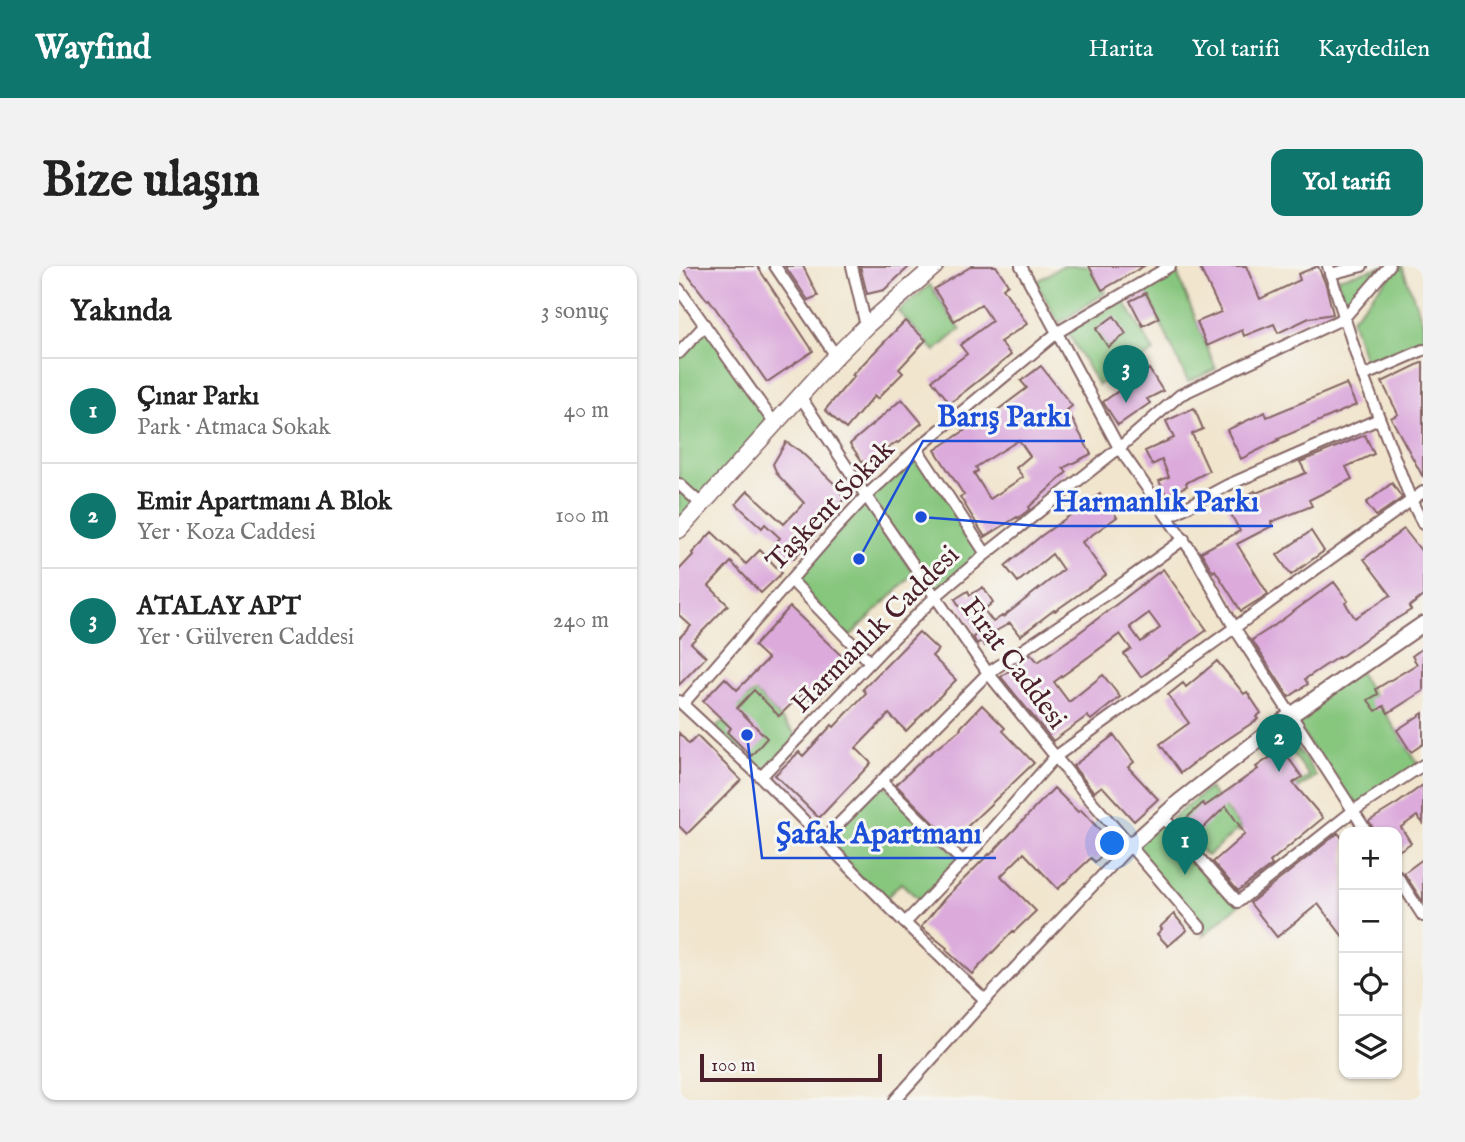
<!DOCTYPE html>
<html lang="tr">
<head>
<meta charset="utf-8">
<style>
	body { margin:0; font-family:"IM FELL English",serif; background:#f2f2f2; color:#222 }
	.controls { position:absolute; right:21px; bottom:21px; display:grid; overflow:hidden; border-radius:14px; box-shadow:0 2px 5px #0004 }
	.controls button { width:63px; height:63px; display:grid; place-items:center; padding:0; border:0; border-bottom:2px solid #e0e0e0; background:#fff; color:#222; font:35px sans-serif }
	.scale { position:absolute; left:21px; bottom:18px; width:182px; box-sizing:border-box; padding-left:7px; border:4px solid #4a1f2b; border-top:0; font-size:19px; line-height:24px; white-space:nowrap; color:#4a1f2b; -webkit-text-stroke:5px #f6f6f2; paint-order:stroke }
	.you { position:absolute; left:434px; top:578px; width:24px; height:24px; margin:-18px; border:5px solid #fff; border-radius:50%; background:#1a73e8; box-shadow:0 0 0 10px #1a73e833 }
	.badge { display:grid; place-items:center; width:46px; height:46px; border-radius:50%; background:#0f766e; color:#fff; font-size:23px; font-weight:700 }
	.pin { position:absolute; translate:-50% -58px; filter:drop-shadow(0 2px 4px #0008) }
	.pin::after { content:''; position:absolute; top:37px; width:24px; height:21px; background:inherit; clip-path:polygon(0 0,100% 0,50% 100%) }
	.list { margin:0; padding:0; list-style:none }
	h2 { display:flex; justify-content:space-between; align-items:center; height:91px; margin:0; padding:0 28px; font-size:30px }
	h2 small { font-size:23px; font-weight:400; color:#767676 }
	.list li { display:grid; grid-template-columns:46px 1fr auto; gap:21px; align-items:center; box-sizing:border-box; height:105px; padding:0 28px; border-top:2px solid #e0e0e0 }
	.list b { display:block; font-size:26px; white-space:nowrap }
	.list p { margin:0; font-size:23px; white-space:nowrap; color:#767676 }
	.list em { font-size:23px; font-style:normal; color:#767676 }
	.icon { flex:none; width:38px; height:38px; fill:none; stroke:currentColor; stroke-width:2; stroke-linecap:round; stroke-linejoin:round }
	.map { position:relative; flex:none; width:744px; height:834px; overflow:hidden; border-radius:14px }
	header { display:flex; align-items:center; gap:42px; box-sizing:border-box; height:98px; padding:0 35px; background:#0f766e; color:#fff }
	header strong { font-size:33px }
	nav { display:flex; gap:38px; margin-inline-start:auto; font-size:24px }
	.intro { display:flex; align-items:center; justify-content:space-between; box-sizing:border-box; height:168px; padding:0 42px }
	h1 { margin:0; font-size:49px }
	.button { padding:18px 32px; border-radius:14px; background:#0f766e; color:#fff; font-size:24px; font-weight:700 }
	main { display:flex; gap:42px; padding:0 42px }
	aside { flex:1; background:#fff; border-radius:14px; box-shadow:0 2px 5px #0004 }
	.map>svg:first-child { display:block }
	.green { fill:#86c67d; stroke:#687254; stroke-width:2 }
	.building { fill:#dcabdc; fill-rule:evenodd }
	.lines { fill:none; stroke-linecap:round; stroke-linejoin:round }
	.minor-casing { stroke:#846464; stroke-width:14 }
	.tertiary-casing { stroke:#846464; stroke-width:18 }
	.secondary-casing { stroke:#846464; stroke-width:19 }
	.minor { stroke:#fff; stroke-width:10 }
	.tertiary { stroke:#fff; stroke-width:14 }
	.secondary { stroke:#fff; stroke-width:16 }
	.labels { text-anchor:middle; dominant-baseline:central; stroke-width:6; stroke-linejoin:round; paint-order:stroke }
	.street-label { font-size:28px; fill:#4a1f2b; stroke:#f6f6f2 }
	.leader { fill:none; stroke:#1d4ed8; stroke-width:2.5 }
	.callout-dot { fill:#1d4ed8; stroke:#f6f6f2; stroke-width:2.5 }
	.callout-label { font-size:30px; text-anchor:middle; font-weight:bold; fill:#1d4ed8; stroke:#f6f6f2; stroke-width:6; stroke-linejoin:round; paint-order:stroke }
</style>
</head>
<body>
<header>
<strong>Wayfind</strong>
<nav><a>Harita</a><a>Yol tarifi</a><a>Kaydedilen</a></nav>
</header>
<div class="intro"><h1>Bize ulaşın</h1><a class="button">Yol tarifi</a></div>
<main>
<aside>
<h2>Yakında<small>3 sonuç</small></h2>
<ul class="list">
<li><span class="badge">1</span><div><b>Çınar Parkı</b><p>Park · Atmaca Sokak</p></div><em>40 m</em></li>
<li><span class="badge">2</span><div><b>Emir Apartmanı A Blok</b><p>Yer · Koza Caddesi</p></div><em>100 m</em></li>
<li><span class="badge">3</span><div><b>ATALAY APT</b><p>Yer · Gülveren Caddesi</p></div><em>240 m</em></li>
</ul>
</aside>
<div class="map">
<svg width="744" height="834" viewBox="0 0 744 834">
	<rect width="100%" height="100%" fill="#f6f6f2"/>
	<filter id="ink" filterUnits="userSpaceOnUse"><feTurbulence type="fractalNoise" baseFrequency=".0143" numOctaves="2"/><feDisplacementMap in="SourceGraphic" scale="14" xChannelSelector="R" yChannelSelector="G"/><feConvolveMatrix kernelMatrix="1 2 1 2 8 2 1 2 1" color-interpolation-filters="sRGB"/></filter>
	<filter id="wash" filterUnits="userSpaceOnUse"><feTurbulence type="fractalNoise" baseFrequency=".00686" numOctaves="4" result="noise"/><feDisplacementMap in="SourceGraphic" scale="28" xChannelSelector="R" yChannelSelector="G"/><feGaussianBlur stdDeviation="1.57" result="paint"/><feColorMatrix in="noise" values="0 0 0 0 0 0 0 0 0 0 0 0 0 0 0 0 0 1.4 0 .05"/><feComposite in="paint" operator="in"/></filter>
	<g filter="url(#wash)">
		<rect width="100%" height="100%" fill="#f1e5cd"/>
		<!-- green -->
		<path class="green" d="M383 0H410L426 27 380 57 357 16Z
			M720 0H723L744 57V72L687 98 672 53Z
			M702 1 666 37 658 12Z
			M496 2 537 103 509 116 465 21Z
			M251 19 275 55 282 63 256 85 219 45Z
			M444 33 475 86 419 119 388 65Z
			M26 59 96 158 0 263V87Z
			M237 187 304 287 257 327 190 230Z
			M187 235 235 308 170 371 116 315Z
			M678 403 741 501 674 545 612 449Z
			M77 426 120 472 82 511 33 466 67 432Z
			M601 472C618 475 628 497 637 510L560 566 559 563 528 590 492 553 530 522 561 561 630 510 611 483 604 477H599L597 474Z
			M202 515 284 596 244 637 222 617 204 635 144 574Z
			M483 552 560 639 524 670 525 662 452 581Z"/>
		<g id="blocks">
			<!-- building -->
			<path class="building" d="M2 0H78L134 85 88 116 30 33 28 34Z
				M106 0H124L139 30 129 34Z
				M181 0H231L205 24 188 28Z
				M293 0H317L329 18 324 22 348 58 321 76 332 89 271 137 253 114 288 88 281 79 313 55 302 38 275 55 255 23Z
				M410 0H465L423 24Z
				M520 0H567L581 33 621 14 619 8 639 0 647 19 654 48 630 52 599 67 595 58 565 70 563 64 528 80 518 56 542 46Z
				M467 27 480 52 464 60 451 35Z
				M435 50 447 68 429 81 417 63Z
				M226 55 247 74 220 103 224 107 198 133 195 130 167 163 146 144 175 110 173 109Z
				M744 96V211L712 152 719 148 703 116Z
				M362 100 393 140 388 144 412 188 384 202 388 206 350 241 351 243 339 252 338 251 306 271 281 231 285 229 256 184 285 165 282 161 304 147 308 152 348 122 342 115ZM340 174 351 190 337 202 344 211 311 233 295 207 299 205 297 201Z
				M470 103 484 125 468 133 471 137 439 159 424 136Z
				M667 118 677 139 599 173 600 174 562 193 548 164 586 146 588 151Z
				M223 133 243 157 219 177 218 176 202 187 206 193 190 205 171 178Z
				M515 142 524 163 513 168 530 205 507 217 508 220 487 229 480 215 490 211 483 194 473 199 466 185 495 172 487 155Z
				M686 169 695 188 667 201 673 213 630 234 633 240 592 256 593 260 558 278 589 328 562 345 536 304 534 306 522 286 561 265 548 241 576 225 577 227 627 207 621 196Z
				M107 176 121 185 160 222 165 233 140 263 141 264 115 292 97 276 101 272 86 258 83 262 57 238 69 225 105 258 125 237 98 208 94 198Z
				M713 217 723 232 697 250 687 237Z
				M421 228 438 251 403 276 427 309 376 345 375 344 341 370 331 357 312 368 316 374 306 380 302 375 298 378 294 371 298 368 276 333 289 325 291 329 304 321 314 336 305 344 314 356 323 350 324 351 384 304 373 288 339 316 326 300 362 270Z
				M725 263 744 287V330L730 341 732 344 696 366 660 392 659 391 626 413 629 418 610 431 573 374 596 359 655 316 669 335 666 337 676 352 712 329 685 293Z
				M632 265 645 285 612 309 598 289Z
				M33 266 67 298 81 284 103 307 82 327 52 296 30 320 49 339 12 377 27 391 0 419V372L12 360 0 349V304L14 289 13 287Z
				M484 303 528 364 462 411 445 388 452 383 441 368 375 416 390 436 424 409 441 431 412 454 408 450 374 475 322 411 352 388 359 396 397 369ZM470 347 481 362 462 376 451 361Z
				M111 341 169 396 148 418 151 421 135 438 124 427 100 450 75 424 58 442 88 472 72 490 48 466 52 462 24 435 46 412 58 424 89 393 75 380Z
				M240 366 259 384 253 390 277 414 227 465 210 448 177 482 192 497 140 552 96 509 120 486 124 490 153 459 155 461 187 427 184 423Z
				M744 382V425L709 447 705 440 697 445 689 434 699 428 697 423 738 398 733 390Z
				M538 395 565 428 568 426 582 447 577 451 579 453 528 487 502 507 481 478 510 457 489 429 504 417 507 421Z
				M303 439 326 462 324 465 355 497 273 575 217 519 244 493 282 463 281 462Z
				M744 447V478L732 486 718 464Z
				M0 467 10 478 18 470 62 514 8 568 0 560Z
				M435 469 455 496 449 501 479 533 455 555 423 520 415 526 394 500Z
				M603 483 623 511 614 517 644 552 591 596 593 599 559 625 534 596 566 568 547 540 516 570 503 556 524 537 526 540 579 503 577 501Z
				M744 519V557L738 550 722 561 732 577 718 586V566H696L690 555 719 537Z
				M375 522 399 546 402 544 434 578 416 596 412 592 379 623 345 587 322 610 357 645 335 666 334 665 293 708 267 684 268 682 242 661 266 632 310 588 311 589Z
				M659 567 665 574V672L639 638 598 671 571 637Z
				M744 593V636L725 607Z
				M495 648 508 664 489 680 478 668 483 663 481 661Z"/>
		</g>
	</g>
	<g filter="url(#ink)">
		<use href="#blocks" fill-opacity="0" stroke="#846464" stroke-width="2"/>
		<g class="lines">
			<!-- minor casing -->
			<g class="minor-casing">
				<path id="minor" d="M96 0 157 90
					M173 0 187 60
					M342 0 440 182 515 289 555 361 688 566
					M649 0 684 110 732 234 744 258
					M651 8 683 0
					M0 23 96 158
					M0 87 26 59
					M684 110 744 84
					M121 130 187 230 309 407 409 531 521 661
					M238 183 307 288
					M0 218 22 238
					M489 251 549 219 700 153
					M112 314 191 396
					M0 435 82 511 226 657 306 734
					M4 438 157 262 187 230 238 183 379 66 491 0
					M82 511 203 384 256 331 307 288 440 182 501 129 665 52 710 0
					M202 515 284 596
					M483 550 559 636 674 545 744 499
					M144 574 309 407 444 317 505 273
					M718 610 744 650
					M226 657 284 596 376 491 744 226
					M216 834 306 734 450 581"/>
			</g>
			<!-- tertiary casing -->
			<g class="tertiary-casing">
				<path id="tertiary" d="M450 581 502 534 605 454 744 358"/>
			</g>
			<!-- secondary casing -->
			<g class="secondary-casing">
				<path id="secondary" d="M0 264 157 90 187 60 256 0"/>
			</g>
			<!-- minor -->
			<use href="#minor" class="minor"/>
			<!-- tertiary -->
			<use href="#tertiary" class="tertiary"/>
			<!-- secondary -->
			<use href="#secondary" class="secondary"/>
		</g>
	</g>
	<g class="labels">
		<!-- street labels -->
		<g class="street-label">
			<text transform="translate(152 240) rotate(-46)">Taşkent Sokak</text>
			<text transform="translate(197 364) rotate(-45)">Harmanlık Caddesi</text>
			<text transform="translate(334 398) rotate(53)">Fırat Caddesi</text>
		</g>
	</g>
	<!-- callouts -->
	<path class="leader" d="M180 293L244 175H406M242 251L360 260H594M68 469L83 592H317"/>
	<g class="callout-dot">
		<circle cx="180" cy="293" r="7"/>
		<circle cx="242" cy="251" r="7"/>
		<circle cx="68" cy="469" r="7"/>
	</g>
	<g class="callout-label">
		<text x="325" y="160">Barış Parkı</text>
		<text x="477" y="245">Harmanlık Parkı</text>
		<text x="200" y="577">Şafak Apartmanı</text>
	</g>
</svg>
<div class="controls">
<button>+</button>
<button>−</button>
<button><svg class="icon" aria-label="locate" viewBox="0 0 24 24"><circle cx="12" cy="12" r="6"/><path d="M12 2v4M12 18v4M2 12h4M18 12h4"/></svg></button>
<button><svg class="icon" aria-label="layers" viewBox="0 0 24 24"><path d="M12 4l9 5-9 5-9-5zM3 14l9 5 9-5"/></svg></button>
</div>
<div class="scale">100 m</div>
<div class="you"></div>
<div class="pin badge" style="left:506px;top:609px">1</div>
<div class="pin badge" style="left:600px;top:506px">2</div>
<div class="pin badge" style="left:447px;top:137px">3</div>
</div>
</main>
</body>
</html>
